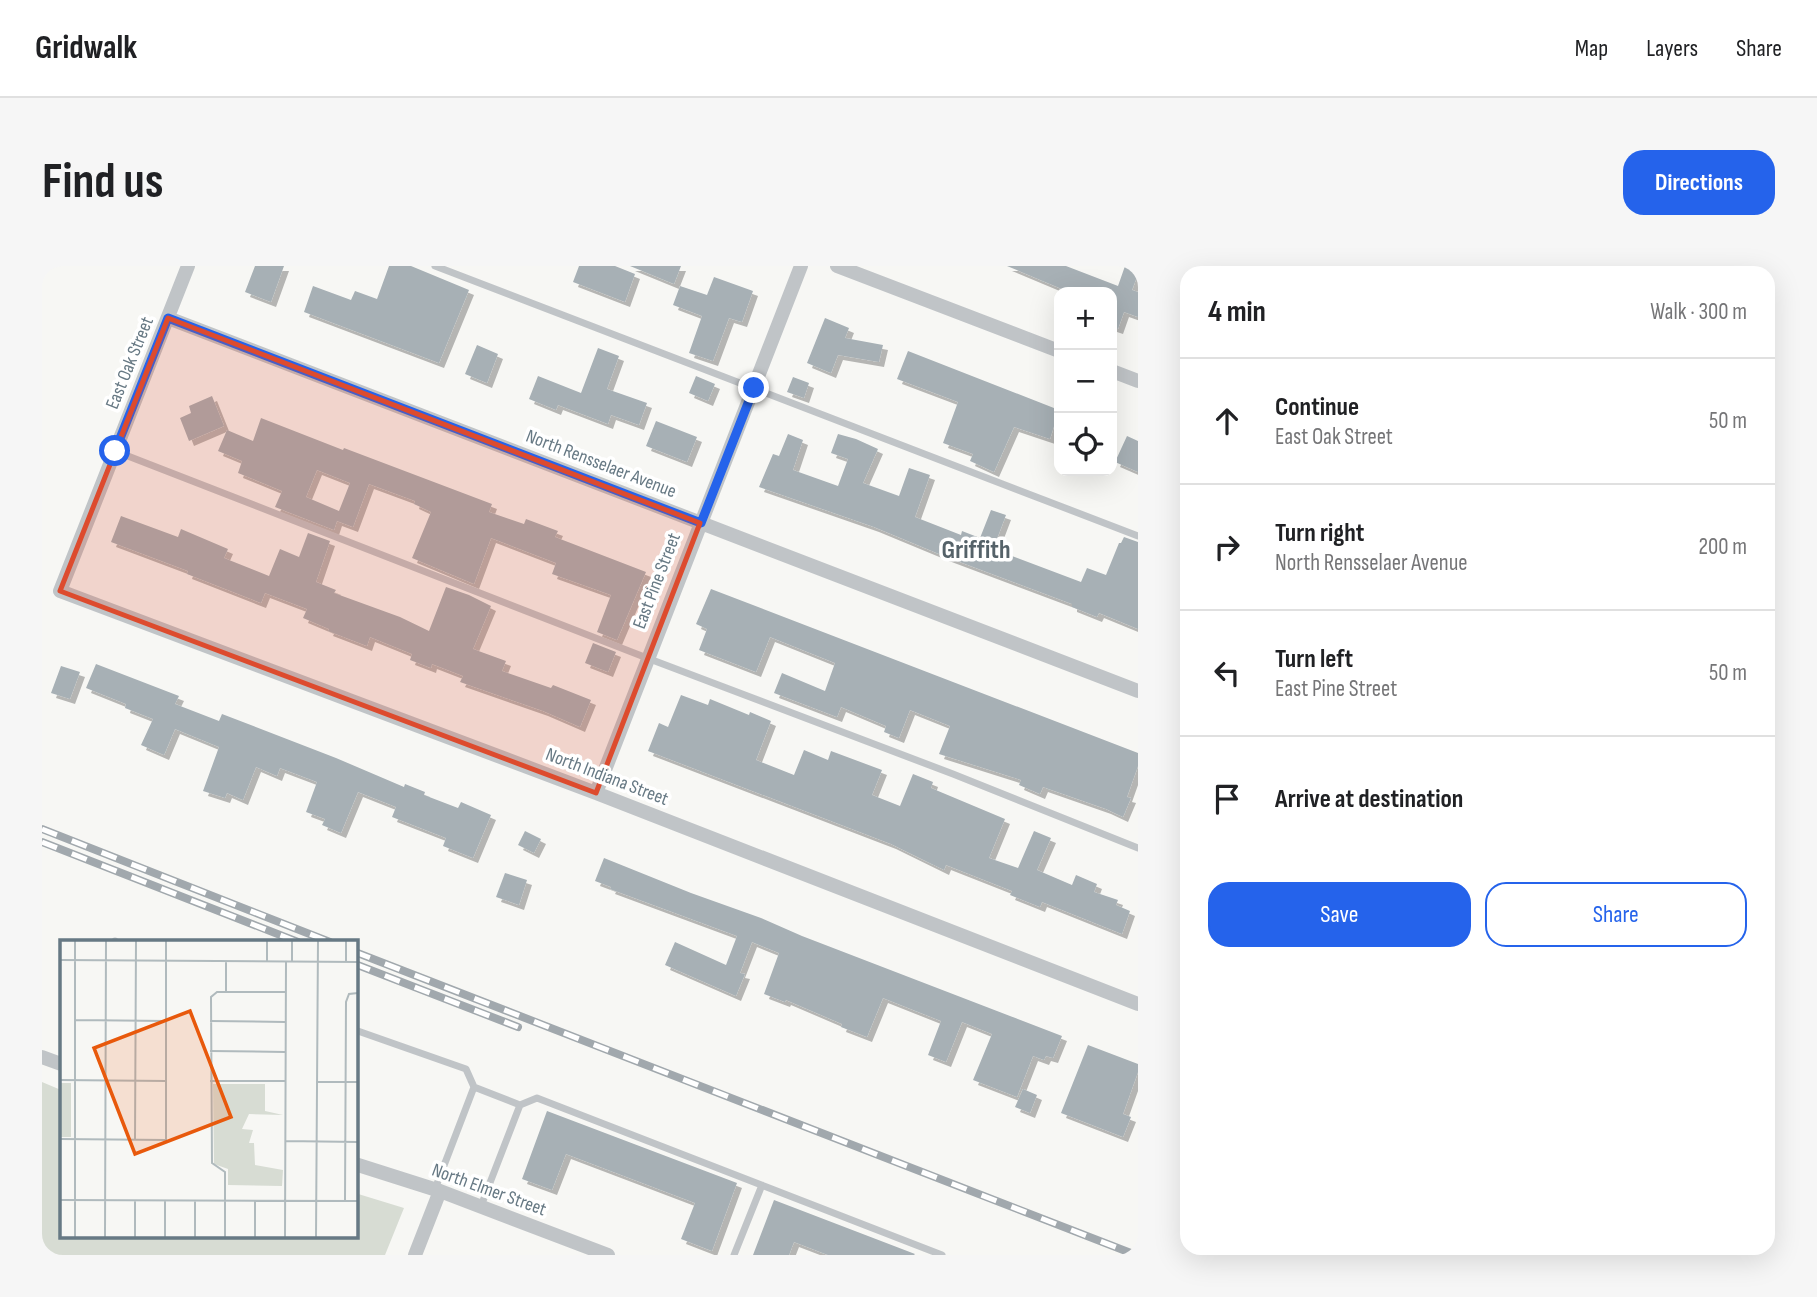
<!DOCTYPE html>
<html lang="en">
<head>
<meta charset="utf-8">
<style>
	body { margin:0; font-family:"Sofia Sans Condensed",sans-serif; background:#f6f6f6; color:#202124 }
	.controls { position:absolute; right:21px; top:21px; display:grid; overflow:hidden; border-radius:14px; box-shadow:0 7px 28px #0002 }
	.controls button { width:63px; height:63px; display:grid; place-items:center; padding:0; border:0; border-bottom:2px solid #e0e0e0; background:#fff; color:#202124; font:35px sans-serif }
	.stop { position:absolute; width:21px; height:21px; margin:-16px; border:5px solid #2563eb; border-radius:50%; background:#fff }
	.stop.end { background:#2563eb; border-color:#fff; box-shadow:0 2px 7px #0008 }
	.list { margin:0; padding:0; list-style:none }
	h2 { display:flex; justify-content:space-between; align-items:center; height:91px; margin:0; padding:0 28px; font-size:30px }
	h2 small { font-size:23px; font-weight:400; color:#757577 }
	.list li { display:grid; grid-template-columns:46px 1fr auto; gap:21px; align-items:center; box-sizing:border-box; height:126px; padding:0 28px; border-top:2px solid #e0e0e0 }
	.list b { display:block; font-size:26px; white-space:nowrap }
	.list p { margin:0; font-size:23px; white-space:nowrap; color:#757577 }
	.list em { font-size:23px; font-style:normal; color:#757577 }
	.actions { display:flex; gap:14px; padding:21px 28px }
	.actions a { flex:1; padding:16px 0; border:2px solid #2563eb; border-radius:21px; text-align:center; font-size:24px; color:#2563eb }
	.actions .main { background:#2563eb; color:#fff }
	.icon { flex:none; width:38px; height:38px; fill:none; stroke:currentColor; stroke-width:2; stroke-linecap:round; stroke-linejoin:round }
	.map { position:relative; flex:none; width:1096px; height:989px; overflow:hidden; border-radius:21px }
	header { display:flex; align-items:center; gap:42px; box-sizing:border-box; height:98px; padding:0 35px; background:#fff; border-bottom:2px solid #e0e0e0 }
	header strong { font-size:33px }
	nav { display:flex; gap:38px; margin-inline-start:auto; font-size:24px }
	.intro { display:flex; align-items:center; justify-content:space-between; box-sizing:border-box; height:168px; padding:0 42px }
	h1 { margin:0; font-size:49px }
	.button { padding:18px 32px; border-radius:21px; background:#2563eb; color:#fff; font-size:24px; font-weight:700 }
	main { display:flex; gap:42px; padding:0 42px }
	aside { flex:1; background:#fff; border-radius:21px; box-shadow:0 7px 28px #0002 }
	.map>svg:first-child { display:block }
	.green { fill:#d7dcd3 }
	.building { fill:#a7b0b5; fill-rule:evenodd; filter:url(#shadow) }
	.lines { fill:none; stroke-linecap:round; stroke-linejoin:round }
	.service { stroke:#c0c4c7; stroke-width:7 }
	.minor { stroke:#c0c4c7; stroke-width:14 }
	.rail-casing { stroke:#a1a8ad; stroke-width:8 }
	.rail { stroke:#fff; stroke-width:5; stroke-dasharray:16; stroke-linecap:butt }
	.route { stroke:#2563eb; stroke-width:9 }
	.marked { fill:#dd4b2e; fill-opacity:0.2; stroke:#dd4b2e; stroke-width:5; stroke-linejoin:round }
	.labels { text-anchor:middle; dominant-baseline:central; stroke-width:7; stroke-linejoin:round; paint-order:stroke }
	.street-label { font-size:19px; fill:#677984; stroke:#fff }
	.district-label { font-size:26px; font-weight:bold; fill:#556269; stroke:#fff }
	.inset-road { fill:none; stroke:#b0babd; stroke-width:2 }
	.view { fill:#e8590c; fill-opacity:0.15; stroke:#e8590c; stroke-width:3.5 }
	.inset-edge { fill:none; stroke:#677984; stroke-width:3.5 }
</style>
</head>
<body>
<header>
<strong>Gridwalk</strong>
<nav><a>Map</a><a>Layers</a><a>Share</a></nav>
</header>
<div class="intro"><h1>Find us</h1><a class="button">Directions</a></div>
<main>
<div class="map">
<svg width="1096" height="989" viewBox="0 0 1096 989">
	<defs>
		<filter id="shadow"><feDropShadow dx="5" dy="5" stdDeviation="0" flood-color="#0004"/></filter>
	</defs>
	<rect width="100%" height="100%" fill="#f7f7f4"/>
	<!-- green -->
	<path class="green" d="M0 816 19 824V970H313V927L362 942 343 989H0Z"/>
	<!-- building -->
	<path class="building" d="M213 0H242L229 36 203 26Z
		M347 0H369L427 24 397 97 262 46 271 20 309 34 313 25 335 33Z
		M537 0H573L593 8 583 36 531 16Z
		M588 0H639L632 18Z
		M965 0H1024L1076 20 1083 0H1096V8L1090 24 1096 26V51L1082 46 1076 63 1070 61V26H1027Z
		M672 11 711 25 700 56 687 52 671 95 647 87 660 50 631 39 638 20 665 29Z
		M783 52 807 62 803 72 841 79 837 96 796 89 789 107 765 97Z
		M435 79 456 88 445 117 423 108Z
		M556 82 577 90 565 123 605 137 597 159 569 149 566 158 516 139 514 144 487 133 496 110 539 127Z
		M866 85 1017 144 1008 173 972 161 952 206 928 195 931 188 901 177 916 136 855 113Z
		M654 110 673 118 666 135 647 127Z
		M751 111 767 117 762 132 745 126Z
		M170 130 182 160 147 175 138 152 149 147 147 140Z
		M219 152 301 184 302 182 450 238 447 246 482 258 484 253 516 265 513 271 604 306 575 374 555 366 569 329 510 308 514 297 449 272 432 318 370 292 389 246 372 238 373 235 327 218 311 261 295 255 292 264 233 241 240 225 196 207 200 195 176 185 185 164 211 175ZM275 204 308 217 297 245 264 231Z
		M614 155 655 171 645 196 604 180Z
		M746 168 761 174 751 204 796 220 806 193 789 187 796 168 814 173 836 183 821 217 857 230 867 202 888 209 873 251 919 269 920 265 938 272 949 244 964 249 953 278 956 279 954 284 1039 316 1045 302 1064 309 1077 277H1079L1082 271 1096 276V363L1057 347 1055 351 1030 341V338L902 290 832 261 717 221 731 188 737 190Z
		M1085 170 1096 175V206L1073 196Z
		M79 250 136 271 139 263 186 283 182 292 227 310 238 283 257 291 266 267 288 275 274 316 294 324 292 327 358 351 387 365 404 321 427 329 449 340 431 383 464 395 460 405 509 422 511 419 549 434 538 461 501 445 418 416 421 410 390 398 389 402 368 394 370 388 328 371 325 380 286 365 287 363 261 352 265 343 223 327 219 337 145 308 146 305 69 276Z
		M669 323 1096 487V500L1085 531 1089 532 1081 551 1064 543 1001 521 998 528 977 519 979 514 897 488 908 460 868 444 857 472 842 466 844 460 799 441 795 451 732 427 740 407 783 425 793 397 728 371 714 406 657 384 665 363 654 358Z
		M551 377 574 386 566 406 543 397Z
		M54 398 137 430 133 438 177 455 180 448 294 492 362 521 363 518 383 526 382 529 416 542 419 536 449 549 431 592 401 580 404 572 350 551 354 541 316 526 299 567 280 559 283 553 264 546 275 516 238 502 235 510 214 501 201 534 185 527 183 532 161 525 177 481 133 463 122 489 99 479 111 453 83 442 84 438 44 422Z
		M19 400 38 406 28 433 9 427Z
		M639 429 666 439 668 433 707 449 708 446 729 455 714 494 752 509 762 484 786 494 789 485 840 504 830 529 858 540 871 508 891 516 889 522 963 553 947 592 976 602 992 565 1009 572 995 604 1030 619 1034 609 1055 618 1052 626 1076 634 1074 639 1088 645 1080 668 1000 636 998 641 968 629 970 625 904 599 902 604 849 578 606 485 617 457 626 461Z
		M483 565 499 573 492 587 476 579Z
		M562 592 649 627 719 652 760 670 1020 770 1011 792 1004 790 1002 794 991 790 975 831 931 814 950 768 920 756 904 796 886 789 899 755 841 732 825 771 799 761 800 758 744 734 743 736 722 728 737 687 710 676 698 707 703 708 694 730 623 699 633 676 684 699 695 670 568 623 569 621 553 615Z
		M463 607 485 614 477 639 454 631Z
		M1046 779 1096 798V806L1081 848 1089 851 1081 871 1019 847Z
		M981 823 995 829 988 847 973 841Z
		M505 845 695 917 670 985 639 973 653 937 524 888 510 924 480 913Z
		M732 934 873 988 872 989H786L752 976 747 989H711Z"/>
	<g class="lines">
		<!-- service -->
		<path class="service" d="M393 0 1096 270
			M73 185 605 392 911 508 1096 582
			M73 676V675
			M313 764 424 803 432 821 478 839 495 832 900 989
			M393 923 432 821
			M439 940 478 839
			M692 989 720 919"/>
		<!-- minor -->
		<path class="minor" d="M146 0 18 325 554 527 1096 738
			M795 0 1017 85
			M126 52 1096 425
			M1070 105 1096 115
			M554 527 759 0
			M0 791 19 798
			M313 898 398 925 566 989
			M373 989 398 925"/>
		<!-- rail casing -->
		<g class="rail-casing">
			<path id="rail" d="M0 563 288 676
				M0 576 256 676
				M313 686 1094 989
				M313 698 476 761"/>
		</g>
		<!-- rail -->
		<use href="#rail" class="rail"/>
	</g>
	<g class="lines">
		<!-- route -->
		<path class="route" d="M73 185 126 52 659 257 712 122"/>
	</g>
	<!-- marked area -->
	<path class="marked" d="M126 52 658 257 554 527 18 325Z"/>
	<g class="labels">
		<!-- street labels -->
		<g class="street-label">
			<text transform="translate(88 97) rotate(-68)">East Oak Street</text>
			<text transform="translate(559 198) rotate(21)">North Rensselaer Avenue</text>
			<text transform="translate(615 315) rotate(-69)">East Pine Street</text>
			<text transform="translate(565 511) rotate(21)">North Indiana Street</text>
			<text transform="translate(447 924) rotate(20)">North Elmer Street</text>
		</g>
		<!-- district labels -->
		<g class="district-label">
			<text x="934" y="284">Griffith</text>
		</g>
	</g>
	<!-- overview -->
	<g transform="translate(18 674)">
		<rect width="298" height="298" fill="#f7f7f4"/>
		<path d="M0 143H11V197H0ZM153 144H205V171L223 175 189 174 182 189 193 190 189 203H194L195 225 223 230 222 246 168 245V229L154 224Z" fill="#d7dcd3"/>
		<path class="inset-road" d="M0 20 298 22M207 22V0M232 22V0M286 22V0M166 52V21M15 80 106 81M150 81 225 82M150 111 225 112M0 140 106 141M150 141H225M256 142H298M0 199 106 200V0M75 200 76 0M225 201 298 202M0 260 298 261M75 261V297M105 261V297M285 261 286 62 289 54 298 53M15 297V0M45 297 46 0M135 297V261M165 297V232L152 223 151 57 157 52H226M195 297V261M225 297 226 22M256 297 258 0"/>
		<path class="view" d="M130 71 171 177 75 214 34 108Z"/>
		<rect width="298" height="298" class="inset-edge"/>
	</g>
</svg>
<div class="controls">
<button>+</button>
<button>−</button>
<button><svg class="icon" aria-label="locate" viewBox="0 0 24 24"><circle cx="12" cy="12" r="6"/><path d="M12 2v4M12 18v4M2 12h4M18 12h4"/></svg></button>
</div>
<div class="stop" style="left:73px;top:185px"></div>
<div class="stop end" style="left:712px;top:122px"></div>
</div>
<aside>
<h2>4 min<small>Walk · 300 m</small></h2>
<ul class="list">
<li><svg class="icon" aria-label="ahead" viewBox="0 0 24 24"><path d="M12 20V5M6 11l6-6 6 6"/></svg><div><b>Continue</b><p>East Oak Street</p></div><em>50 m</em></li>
<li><svg class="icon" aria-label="right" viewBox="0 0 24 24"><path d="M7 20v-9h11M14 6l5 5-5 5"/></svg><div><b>Turn right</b><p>North Rensselaer Avenue</p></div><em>200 m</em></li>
<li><svg class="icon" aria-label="left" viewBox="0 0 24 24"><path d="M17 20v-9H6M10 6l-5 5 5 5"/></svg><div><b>Turn left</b><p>East Pine Street</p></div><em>50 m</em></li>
<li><svg class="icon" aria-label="arrive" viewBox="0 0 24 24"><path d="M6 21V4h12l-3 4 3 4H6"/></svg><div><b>Arrive at destination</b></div></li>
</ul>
<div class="actions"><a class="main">Save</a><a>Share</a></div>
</aside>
</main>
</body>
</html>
